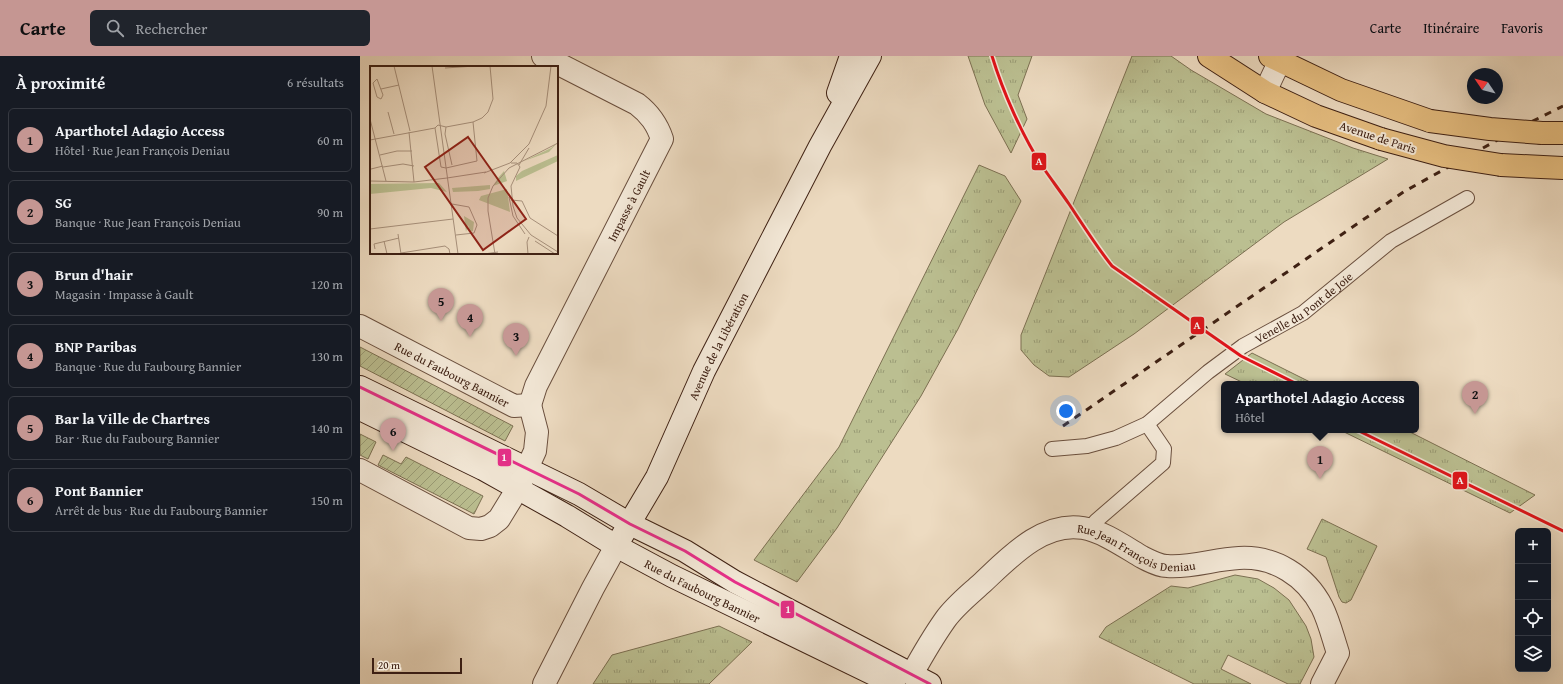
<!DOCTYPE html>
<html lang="fr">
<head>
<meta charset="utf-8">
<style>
	body { margin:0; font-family:"Gentium Book Plus",serif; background:#20242c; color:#f1f3f6 }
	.controls { position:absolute; right:12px; bottom:12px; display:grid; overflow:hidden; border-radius:6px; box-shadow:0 4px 16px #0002 }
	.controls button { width:36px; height:36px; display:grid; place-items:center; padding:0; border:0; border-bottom:1px solid #363941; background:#171b24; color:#f1f3f6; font:20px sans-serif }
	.compass { position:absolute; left:1107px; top:12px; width:36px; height:36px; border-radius:50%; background:#171b24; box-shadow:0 4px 16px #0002; rotate:305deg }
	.scale { position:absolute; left:12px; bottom:10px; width:90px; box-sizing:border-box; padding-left:4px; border:2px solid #3e2013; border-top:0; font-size:11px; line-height:14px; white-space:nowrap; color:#3e2013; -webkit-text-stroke:3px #f3e8d7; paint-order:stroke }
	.you { position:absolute; left:706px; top:355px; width:14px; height:14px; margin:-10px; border:3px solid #fff; border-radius:50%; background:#1a73e8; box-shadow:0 0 0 6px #1a73e833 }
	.badge { display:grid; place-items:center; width:26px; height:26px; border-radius:50%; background:#c59692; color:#111; font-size:13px; font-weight:700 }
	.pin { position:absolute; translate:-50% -33px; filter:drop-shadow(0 1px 2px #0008) }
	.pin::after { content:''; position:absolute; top:21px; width:14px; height:12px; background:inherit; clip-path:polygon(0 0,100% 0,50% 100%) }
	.popup { position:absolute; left:861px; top:325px; width:198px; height:52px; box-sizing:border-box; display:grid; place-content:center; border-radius:6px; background:#171b24; filter:drop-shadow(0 1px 3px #0005); font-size:13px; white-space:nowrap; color:#9ea1a6 }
	.popup b { font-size:15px; color:#f1f3f6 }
	.popup::after { content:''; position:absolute; left:50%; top:100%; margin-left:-8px; border:8px solid transparent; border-top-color:#171b24 }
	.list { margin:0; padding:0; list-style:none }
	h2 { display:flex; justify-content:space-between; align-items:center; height:52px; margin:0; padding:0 16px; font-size:17px }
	h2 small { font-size:13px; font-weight:400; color:#9ea1a6 }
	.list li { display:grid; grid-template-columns:26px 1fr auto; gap:12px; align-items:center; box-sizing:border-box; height:64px; margin:0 8px 8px; padding:0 8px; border:1px solid #363941; border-radius:6px }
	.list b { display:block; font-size:15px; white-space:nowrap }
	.list p { margin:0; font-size:13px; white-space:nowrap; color:#9ea1a6 }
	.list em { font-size:13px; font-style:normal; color:#9ea1a6 }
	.icon { flex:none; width:22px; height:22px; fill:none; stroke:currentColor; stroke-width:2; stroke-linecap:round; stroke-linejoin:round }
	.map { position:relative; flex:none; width:1203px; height:628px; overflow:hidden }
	header { display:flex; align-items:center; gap:24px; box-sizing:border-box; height:56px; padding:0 20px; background:#c59692; color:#111 }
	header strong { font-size:19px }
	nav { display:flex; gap:22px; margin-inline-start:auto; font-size:14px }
	.search { width:280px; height:36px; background:#20242c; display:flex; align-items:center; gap:10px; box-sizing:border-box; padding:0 14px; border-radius:6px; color:#9ea1a6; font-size:15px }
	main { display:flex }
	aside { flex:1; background:#171b24 }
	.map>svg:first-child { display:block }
	.grass { fill:url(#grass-tufts); stroke:#7c7052 }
	.garden { fill:url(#garden-furrows); stroke:#7c7052 }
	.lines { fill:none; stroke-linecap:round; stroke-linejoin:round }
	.service-casing { stroke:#6a4f3e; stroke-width:16 }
	.minor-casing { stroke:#6a4f3e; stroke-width:24 }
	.secondary-casing { stroke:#3e2013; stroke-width:24 }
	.primary-casing { stroke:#3e2013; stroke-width:24 }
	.service { stroke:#f3e8d7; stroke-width:14 }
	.minor { stroke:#f3e8d7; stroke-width:22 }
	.secondary { stroke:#f3e8d7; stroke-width:22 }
	.primary { stroke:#e6be80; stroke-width:22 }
	.rail { stroke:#3e2013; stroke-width:3; stroke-dasharray:7 7; stroke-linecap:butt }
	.primary-bridge-casing { stroke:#3e2013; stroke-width:24; stroke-linecap:butt }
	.primary-bridge { stroke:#e6be80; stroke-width:22 }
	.bus-1-casing { stroke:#f3e8d7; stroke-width:6 }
	.bus-1 { stroke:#e82e8b; stroke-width:3 }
	.tram-1-casing { stroke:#f3e8d7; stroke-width:6 }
	.tram-1 { stroke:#e2121a; stroke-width:3 }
	.labels { text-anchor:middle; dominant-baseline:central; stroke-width:4; stroke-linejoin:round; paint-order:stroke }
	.street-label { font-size:12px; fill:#3e2013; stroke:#f3e8d7 }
	.inset-road { fill:none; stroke:#a7907b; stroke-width:1 }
	.view { fill:#8f2418; fill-opacity:0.15; stroke:#8f2418; stroke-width:2 }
	.inset-edge { fill:none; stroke:#3e2013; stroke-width:2 }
	.line-badge { stroke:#f3e8d7; stroke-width:1.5 }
	.badge-label { font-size:11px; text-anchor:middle; font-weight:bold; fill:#fff }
</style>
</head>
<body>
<header>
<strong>Carte</strong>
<div class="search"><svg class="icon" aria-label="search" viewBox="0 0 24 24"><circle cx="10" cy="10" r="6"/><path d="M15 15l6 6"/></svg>Rechercher</div>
<nav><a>Carte</a><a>Itinéraire</a><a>Favoris</a></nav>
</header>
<main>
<aside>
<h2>À proximité<small>6 résultats</small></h2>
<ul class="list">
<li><span class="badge">1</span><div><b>Aparthotel Adagio Access</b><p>Hôtel · Rue Jean François Deniau</p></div><em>60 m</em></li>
<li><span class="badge">2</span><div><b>SG</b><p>Banque · Rue Jean François Deniau</p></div><em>90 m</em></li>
<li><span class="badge">3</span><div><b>Brun d'hair</b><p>Magasin · Impasse à Gault</p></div><em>120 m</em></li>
<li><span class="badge">4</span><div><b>BNP Paribas</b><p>Banque · Rue du Faubourg Bannier</p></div><em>130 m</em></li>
<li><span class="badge">5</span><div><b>Bar la Ville de Chartres</b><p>Bar · Rue du Faubourg Bannier</p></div><em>140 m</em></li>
<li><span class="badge">6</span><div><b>Pont Bannier</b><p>Arrêt de bus · Rue du Faubourg Bannier</p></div><em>150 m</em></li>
</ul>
</aside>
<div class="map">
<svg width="1203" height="628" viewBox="0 0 1203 628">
	<defs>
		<pattern id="grass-tufts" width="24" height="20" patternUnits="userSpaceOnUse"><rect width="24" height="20" fill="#bbbf91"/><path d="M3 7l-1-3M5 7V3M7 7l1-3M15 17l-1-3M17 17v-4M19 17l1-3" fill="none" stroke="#999b75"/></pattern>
		<pattern id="garden-furrows" width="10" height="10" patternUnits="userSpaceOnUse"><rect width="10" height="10" fill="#bbbf91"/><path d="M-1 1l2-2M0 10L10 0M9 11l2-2" fill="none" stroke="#999b75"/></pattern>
	</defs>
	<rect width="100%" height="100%" fill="#eddbc1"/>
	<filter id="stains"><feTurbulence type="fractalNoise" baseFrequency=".005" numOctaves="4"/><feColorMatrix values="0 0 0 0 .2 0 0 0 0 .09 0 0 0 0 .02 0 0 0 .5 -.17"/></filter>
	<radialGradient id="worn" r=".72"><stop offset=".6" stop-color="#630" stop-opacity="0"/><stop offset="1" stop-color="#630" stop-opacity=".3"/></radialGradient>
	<!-- grass -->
	<path class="grass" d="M608 0H672L658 39 667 63 651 97 625 49Z
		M772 0H811L831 14 906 58 993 92 1028 103 924 166 774 278 709 321 689 320 674 309 661 294V279Z
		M619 109 645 120 661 145 598 273 561 340 477 472 437 526 394 504 479 391Z
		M892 297 954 328H886L865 318Z
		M980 374H1046L1175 439 1150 457Z
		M962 463 1017 490 991 544 986 547 982 546 979 541 966 501 947 493Z
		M875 519 898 523 914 532 929 544 946 570 951 583 954 601 940 628H928L868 599 861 613 891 628H834L739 581 746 571 811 530 828 532Z
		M359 570 392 586 349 628H233L252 599Z"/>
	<!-- garden -->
	<path class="garden" d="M0 291 153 370 145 385 0 310Z
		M0 378 16 386 8 403 0 399Z
		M23 399 41 408 46 401 123 440 114 458 18 409Z"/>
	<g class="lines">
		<!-- service casing -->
		<g class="service-casing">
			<g id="service">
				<path id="s1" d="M692 393 727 390 756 382 787 368 848 316 883 290 943 257 1031 185 1107 142"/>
				<path d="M730 474 736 465 803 407 804 393 787 368"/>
			</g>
		</g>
		<!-- minor casing -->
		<g class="minor-casing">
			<g id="minor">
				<path d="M905 36 922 0"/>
				<path id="s2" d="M0 270 154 350 170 349"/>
				<path id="s3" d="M170 349 176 330 302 83C297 68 290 58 277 48L183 0"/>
				<path d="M0 414 109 472 121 473 130 470 139 463 158 432 175 395 177 376 170 349"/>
				<path id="s4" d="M552 618C562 600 573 581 585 564 595 550 609 539 621 528 648 503 682 465 723 472 742 475 765 491 782 501 790 505 799 510 807 510 831 512 855 503 879 502 915 500 946 520 962 551 969 565 973 582 978 597L962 628"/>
				<path d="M184 628 233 532 256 490"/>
			</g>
		</g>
		<!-- secondary casing -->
		<g class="secondary-casing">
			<g id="secondary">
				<path d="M478 37 491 0"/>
				<path d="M0 331 219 438 270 468 325 495 375 526 570 628"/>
				<path id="s5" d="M0 353 123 413 207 460 256 490 312 520 534 628"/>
				<path id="s6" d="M262 480 297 421 344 315 460 90 510 0"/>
			</g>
		</g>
		<!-- primary casing -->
		<g class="primary-casing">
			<path id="primary" d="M849 0 905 36 956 60 1021 83
				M910 0 981 34 1070 65
				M1182 77H1203
				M1141 109 1203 112"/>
		</g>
		<!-- service -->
		<use href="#service" class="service"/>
		<!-- minor -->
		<use href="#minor" class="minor"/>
		<!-- secondary -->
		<use href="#secondary" class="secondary"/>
		<!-- primary -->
		<use href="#primary" class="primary"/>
		<!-- rail -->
		<path class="rail" d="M703 370 1045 135 1163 70 1203 50"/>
		<!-- primary-bridge casing -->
		<g class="primary-bridge-casing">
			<path id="primary-bridge" d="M1070 65 1130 73 1182 77
				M1021 83 1084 100 1141 109"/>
		</g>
		<!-- primary-bridge -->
		<use href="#primary-bridge" class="primary-bridge"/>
		<!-- bus-1 casing -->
		<g class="bus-1-casing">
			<path id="bus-1" d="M0 331 219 438 270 468 325 495 375 526 570 628"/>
		</g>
		<!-- bus-1 -->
		<use href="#bus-1" class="bus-1"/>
		<!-- tram-1 casing -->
		<g class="tram-1-casing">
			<path id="tram-1" d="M632 0C643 36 662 79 682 110 691 123 700 135 709 148 723 169 736 190 752 210L881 300 937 328
				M997 374 1203 475"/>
		</g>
		<!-- tram-1 -->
		<use href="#tram-1" class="tram-1"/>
	</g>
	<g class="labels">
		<!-- street labels -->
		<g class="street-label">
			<text transform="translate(1018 81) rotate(18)">Avenue de Paris</text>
			<text stroke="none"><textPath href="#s3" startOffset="223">Impasse à Gault</textPath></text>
			<text stroke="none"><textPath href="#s1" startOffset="295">Venelle du Pont de Joie</textPath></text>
			<text stroke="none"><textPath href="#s6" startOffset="213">Avenue de la Libération</textPath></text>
			<text stroke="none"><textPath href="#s2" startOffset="104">Rue du Faubourg Bannier</textPath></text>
			<text stroke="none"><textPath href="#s4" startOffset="293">Rue Jean François Deniau</textPath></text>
			<text stroke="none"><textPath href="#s5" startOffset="388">Rue du Faubourg Bannier</textPath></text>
		</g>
	</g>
	<!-- overview -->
	<g transform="translate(10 10)">
		<rect width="188" height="188" fill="#eddbc1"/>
		<path d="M188 76 179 86 154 95 181 82ZM188 89V95L146 115V110L152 105ZM134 105 137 115 123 120 128 112ZM69 117 77 126 61 122 0 128V118ZM120 119V123L108 125 83 126 82 122ZM137 123 140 146 109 134 111 130ZM94 150 104 156 103 165 100 166 98 159 96 166Z" fill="#bbbf91"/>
		<path class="inset-road" d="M24 0 40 65M62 0 88 188M75 2 105 0M7 13 13 29 11 33 7 31 3 17ZM11 23 29 19M18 46 24 68M0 53 16 115M76 61 75 68 82 99M65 62 71 101 76 102 107 95 103 56M39 66 44 116M0 74 65 62 68 59 76 61 103 56 112 52 118 46 123 33 120 0M10 89 27 85H42M141 97H147L150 101 141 120 143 140 147 152 161 169 188 186M149 99 159 82M13 101 33 98 44 100M1 103 13 100M114 107 140 97 159 78 176 40 181 0M77 112 116 106M0 115 44 116 77 112M139 131 143 150 155 168M141 134 152 135 160 152 188 170M82 138 99 141 107 159 104 167 86 169M0 163 83 153M28 168 31 188M14 175 17 188M165 175 185 188M5 183 4 178 29 172M31 187 75 180 79 183 80 188M114 188 128 186M125 188 118 145V132L123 120 139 102 188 77M158 188 157 176 159 171"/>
		<path class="view" d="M98 71 156 153 113 184 55 101Z"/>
		<rect width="188" height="188" class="inset-edge"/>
	</g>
	<g class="line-badge">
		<rect x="671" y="96" width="16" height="19" rx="4" fill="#e2121a"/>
		<rect x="830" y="260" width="15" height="19" rx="4" fill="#e2121a"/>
		<rect x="137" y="392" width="15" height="19" rx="4" fill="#e82e8b"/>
		<rect x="1092" y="415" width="16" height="19" rx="4" fill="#e2121a"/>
		<rect x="420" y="544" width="15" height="19" rx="4" fill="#e82e8b"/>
	</g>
	<g class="badge-label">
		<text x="679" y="109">A</text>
		<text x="837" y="273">A</text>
		<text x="144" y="405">1</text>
		<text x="1100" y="428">A</text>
		<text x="428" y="557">1</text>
	</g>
	<rect width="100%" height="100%" filter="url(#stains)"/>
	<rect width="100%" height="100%" fill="url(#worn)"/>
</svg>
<div class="controls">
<button>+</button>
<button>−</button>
<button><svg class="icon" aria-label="locate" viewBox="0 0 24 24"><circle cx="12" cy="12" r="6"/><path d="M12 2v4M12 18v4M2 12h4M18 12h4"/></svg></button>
<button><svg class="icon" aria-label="layers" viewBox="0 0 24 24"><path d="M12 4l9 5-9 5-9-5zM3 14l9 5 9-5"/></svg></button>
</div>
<svg class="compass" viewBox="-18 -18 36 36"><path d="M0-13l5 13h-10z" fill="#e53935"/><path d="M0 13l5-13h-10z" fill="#9ea1a6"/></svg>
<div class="scale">20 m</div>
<div class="you"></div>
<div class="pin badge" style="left:960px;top:423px">1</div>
<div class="popup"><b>Aparthotel Adagio Access</b>Hôtel</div>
<div class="pin badge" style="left:1115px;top:358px">2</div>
<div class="pin badge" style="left:156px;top:300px">3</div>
<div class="pin badge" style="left:110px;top:281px">4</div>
<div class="pin badge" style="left:81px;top:265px">5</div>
<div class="pin badge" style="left:33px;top:395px">6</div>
</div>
</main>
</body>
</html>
